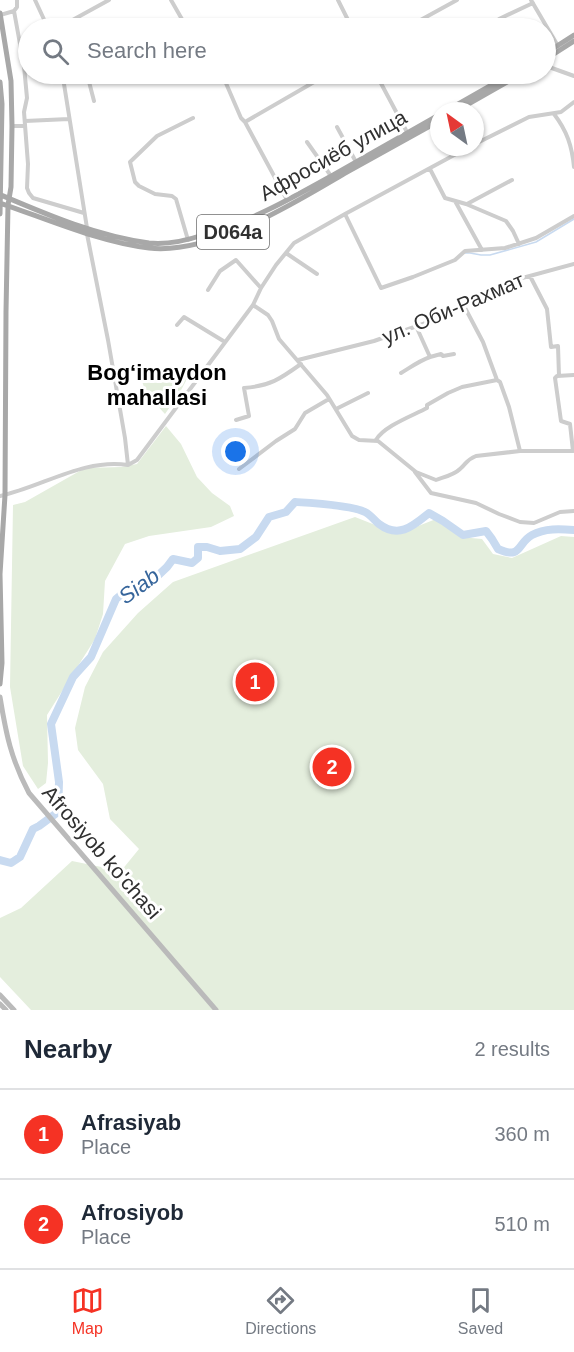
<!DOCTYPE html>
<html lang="en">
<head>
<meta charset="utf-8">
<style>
	body { margin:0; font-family:Arial,sans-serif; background:#f6f6f7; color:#1f2937 }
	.compass { position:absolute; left:430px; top:102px; width:54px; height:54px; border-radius:50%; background:#fff; box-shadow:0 2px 4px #0004; rotate:327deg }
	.you { position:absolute; left:236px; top:452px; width:21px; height:21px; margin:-15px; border:4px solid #fff; border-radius:50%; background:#1a73e8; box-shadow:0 0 0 9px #1a73e833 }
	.badge { display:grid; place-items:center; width:39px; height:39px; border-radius:50%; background:#f53224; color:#fff; font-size:20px; font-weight:700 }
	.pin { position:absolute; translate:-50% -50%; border:3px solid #fff; box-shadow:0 2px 6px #0006 }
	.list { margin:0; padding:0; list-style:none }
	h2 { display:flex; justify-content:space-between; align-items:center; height:78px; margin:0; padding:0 24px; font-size:26px }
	h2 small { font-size:20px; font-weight:400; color:#747a83 }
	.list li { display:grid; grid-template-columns:39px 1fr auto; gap:18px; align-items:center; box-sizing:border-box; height:90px; padding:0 24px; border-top:2px solid #e0e1e3 }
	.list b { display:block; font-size:22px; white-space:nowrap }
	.list p { margin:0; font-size:20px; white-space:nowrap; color:#747a83 }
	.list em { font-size:20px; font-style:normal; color:#747a83 }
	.icon { flex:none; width:33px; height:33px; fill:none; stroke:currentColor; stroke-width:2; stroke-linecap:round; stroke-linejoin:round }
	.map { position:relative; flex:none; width:574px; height:1010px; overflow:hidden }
	.search { position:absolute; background:#fff; box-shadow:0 2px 4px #0004; left:18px; right:18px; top:18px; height:66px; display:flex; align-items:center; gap:15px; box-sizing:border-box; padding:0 21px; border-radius:33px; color:#747a83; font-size:22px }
	.sheet { height:258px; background:#fff }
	nav { display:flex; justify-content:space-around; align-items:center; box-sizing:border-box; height:84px; border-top:2px solid #e0e1e3; background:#fff; font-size:16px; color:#747a83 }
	nav a { display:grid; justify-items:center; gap:3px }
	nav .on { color:#f53224 }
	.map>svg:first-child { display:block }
	.green { fill:#e4eedd }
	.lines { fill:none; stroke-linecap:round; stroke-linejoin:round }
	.stream { stroke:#c8daf0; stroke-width:1.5 }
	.river { stroke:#c8daf0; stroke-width:8 }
	.street { stroke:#cdcdcd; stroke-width:4 }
	.secondary { stroke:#bababa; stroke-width:5 }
	.primary { stroke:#a8a8a8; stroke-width:5 }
	.labels { text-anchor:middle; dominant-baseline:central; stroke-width:6; stroke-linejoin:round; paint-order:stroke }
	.shield { fill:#fff; stroke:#6e6e6e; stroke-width:1.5 }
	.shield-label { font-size:20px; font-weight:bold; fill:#303030 }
	.street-label { font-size:21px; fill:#303030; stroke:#fff }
	.neighbourhood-label { font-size:22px; font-weight:bold; fill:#000; stroke:#fff }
	.water-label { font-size:22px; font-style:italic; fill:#36659b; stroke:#fff }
</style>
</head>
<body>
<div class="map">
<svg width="574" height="1010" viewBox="0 0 574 1010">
	<rect width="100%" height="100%" fill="#fff"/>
	<!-- green -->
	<path class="green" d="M166 372 187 379 180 392 171 387 166 395 174 401 165 414C153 400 142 392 141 373L156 376Z
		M166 426 181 444 197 477 212 493 230 506 234 516 211 527 149 536 125 544 105 581 103 614 95 639 47 715 48 763 46 783 38 789 23 766 10 687 13 505 25 502 85 468 121 467 137 464Z
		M355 517 398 534 436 519 460 537 482 539 493 554 512 558 561 536 574 537V1010H31L0 977V918L21 908 72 861 121 871 139 849 110 819 103 784 78 750 75 728 85 687 103 652 138 613 173 582Z"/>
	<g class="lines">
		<!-- stream -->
		<path class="stream" d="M465 253H470L481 255H490L536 242 574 219"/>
		<!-- river -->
		<path class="river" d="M0 860 11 863 20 857 33 829 39 826 58 812 59 782 51 724 73 677 91 657 116 599 128 589 148 585 167 567 173 559 192 563 198 558V547H207L220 551 240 549 256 537 269 517 286 512 295 502C312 503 351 505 365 512 371 515 375 521 379 524 399 539 413 526 429 513L443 521 463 535 486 531 492 539 498 549C522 560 517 543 532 535 545 528 560 529 574 530"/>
		<!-- street -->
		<path class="street" d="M35 0 48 28
			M171 0 187 28
			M338 0 352 28
			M531 0 558 46
			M14 11 24 66 27 98 24 112 28 164 27 188 29 193 33 198 84 213
			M0 15 14 11 17 7V0
			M499 19 533 3
			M58 28 109 0
			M406 28 457 0
			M546 62 549 67 574 76
			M61 74 64 84 87 228
			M87 74 94 101
			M222 74 241 118 245 122 287 200
			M376 74 408 134
			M554 114C567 131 572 146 574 167
			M25 121 69 119
			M245 122 328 74
			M12 126H25
			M337 127 356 162
			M307 142 331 176
			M475 144 529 117 561 112 574 102
			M430 169 445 198 466 204 506 221 513 231 519 244
			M455 201 482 250
			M467 204 512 180
			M345 214 381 288 413 277 455 260 465 251 505 248 536 238 574 216
			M87 234 108 340 125 438 128 465
			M188 240 176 199 172 196 155 194 139 186 135 182 130 162 157 136 193 118
			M286 253 317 274
			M530 276 547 309 551 347 558 346 559 376
			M208 290 220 271 236 260 261 288
			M463 304 483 342 497 380 500 382 509 407 520 451
			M253 305 268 315 272 321 279 339 327 395 352 436 359 440 378 441 416 472 436 480C444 477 454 475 460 469 467 463 466 460 476 456L520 451H573L570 424 561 421 555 378 557 376 574 375
			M177 325 184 317 225 342
			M430 357 441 354 443 356 454 354
			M298 360 374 341 423 324 504 283 574 264
			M401 373C411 367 419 361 430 357L416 326
			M336 409 368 393
			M236 420 249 416 244 388C270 386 280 379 301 364
			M376 440C384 426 412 416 427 408V405L448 393 462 387 497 380
			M239 469 276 441 295 429 305 413 329 399
			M415 472 431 493 476 503 499 514 520 522 534 523 560 512 574 511
			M0 496C42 487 84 458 128 465L137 460 253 305 261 288 276 265 294 243 345 214 469 147"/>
		<!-- secondary -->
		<path class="secondary" d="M0 697C6 734 11 759 29 793L216 1010
			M0 995 14 1010
			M0 1004 6 1010"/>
		<!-- primary -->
		<path class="primary" d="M0 13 11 81 12 126 11 187 8 205 6 312 5 495 0 574
			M546 53 574 35
			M546 59 574 41
			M0 82 2 104 0 214
			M446 111 511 74
			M456 111 521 74
			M1 195C48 215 97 236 149 243 167 245 185 241 203 235 250 222 292 198 335 174 370 154 404 135 439 115
			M0 203C47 219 99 242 149 248 212 255 294 203 347 172 378 155 408 138 439 121
			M0 684 2 663 0 574"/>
	</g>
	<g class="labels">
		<!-- shield labels -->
		<rect class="shield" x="197" y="215" width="72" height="34" rx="4.5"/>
		<g class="shield-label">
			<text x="233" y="232">D064a</text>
		</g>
		<!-- street labels -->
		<g class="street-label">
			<text transform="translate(333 155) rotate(-29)">Афросиёб улица</text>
			<text transform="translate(453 308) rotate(-23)">ул. Оби-Рахмат</text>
			<text transform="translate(102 852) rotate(49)">Afrosiyob ko'chasi</text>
		</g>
		<!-- neighbourhood labels -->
		<g class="neighbourhood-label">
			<text x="157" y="372">Bog‘imaydon<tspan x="157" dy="25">mahallasi</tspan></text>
		</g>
		<!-- water labels -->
		<g class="water-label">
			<text transform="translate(139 586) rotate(-36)">Siab</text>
		</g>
	</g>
</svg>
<svg class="compass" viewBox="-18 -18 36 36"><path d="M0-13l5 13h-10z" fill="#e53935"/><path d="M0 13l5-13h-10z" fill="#747a83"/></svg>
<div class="you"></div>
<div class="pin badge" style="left:255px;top:682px">1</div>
<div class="pin badge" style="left:332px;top:767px">2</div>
<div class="search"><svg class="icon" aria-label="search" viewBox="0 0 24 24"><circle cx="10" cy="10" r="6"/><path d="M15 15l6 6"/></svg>Search here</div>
</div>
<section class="sheet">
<h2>Nearby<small>2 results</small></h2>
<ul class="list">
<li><span class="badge">1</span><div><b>Afrasiyab</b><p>Place</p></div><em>360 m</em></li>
<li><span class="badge">2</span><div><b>Afrosiyob</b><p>Place</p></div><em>510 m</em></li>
</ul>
</section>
<nav>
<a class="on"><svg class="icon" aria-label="map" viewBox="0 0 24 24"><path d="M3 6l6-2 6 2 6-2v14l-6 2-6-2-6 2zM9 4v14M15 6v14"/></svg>Map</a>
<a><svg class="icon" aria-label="directions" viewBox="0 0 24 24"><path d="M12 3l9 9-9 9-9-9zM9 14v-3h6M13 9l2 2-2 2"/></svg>Directions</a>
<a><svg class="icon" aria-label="saved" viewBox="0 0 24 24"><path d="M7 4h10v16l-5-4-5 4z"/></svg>Saved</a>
</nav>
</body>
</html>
